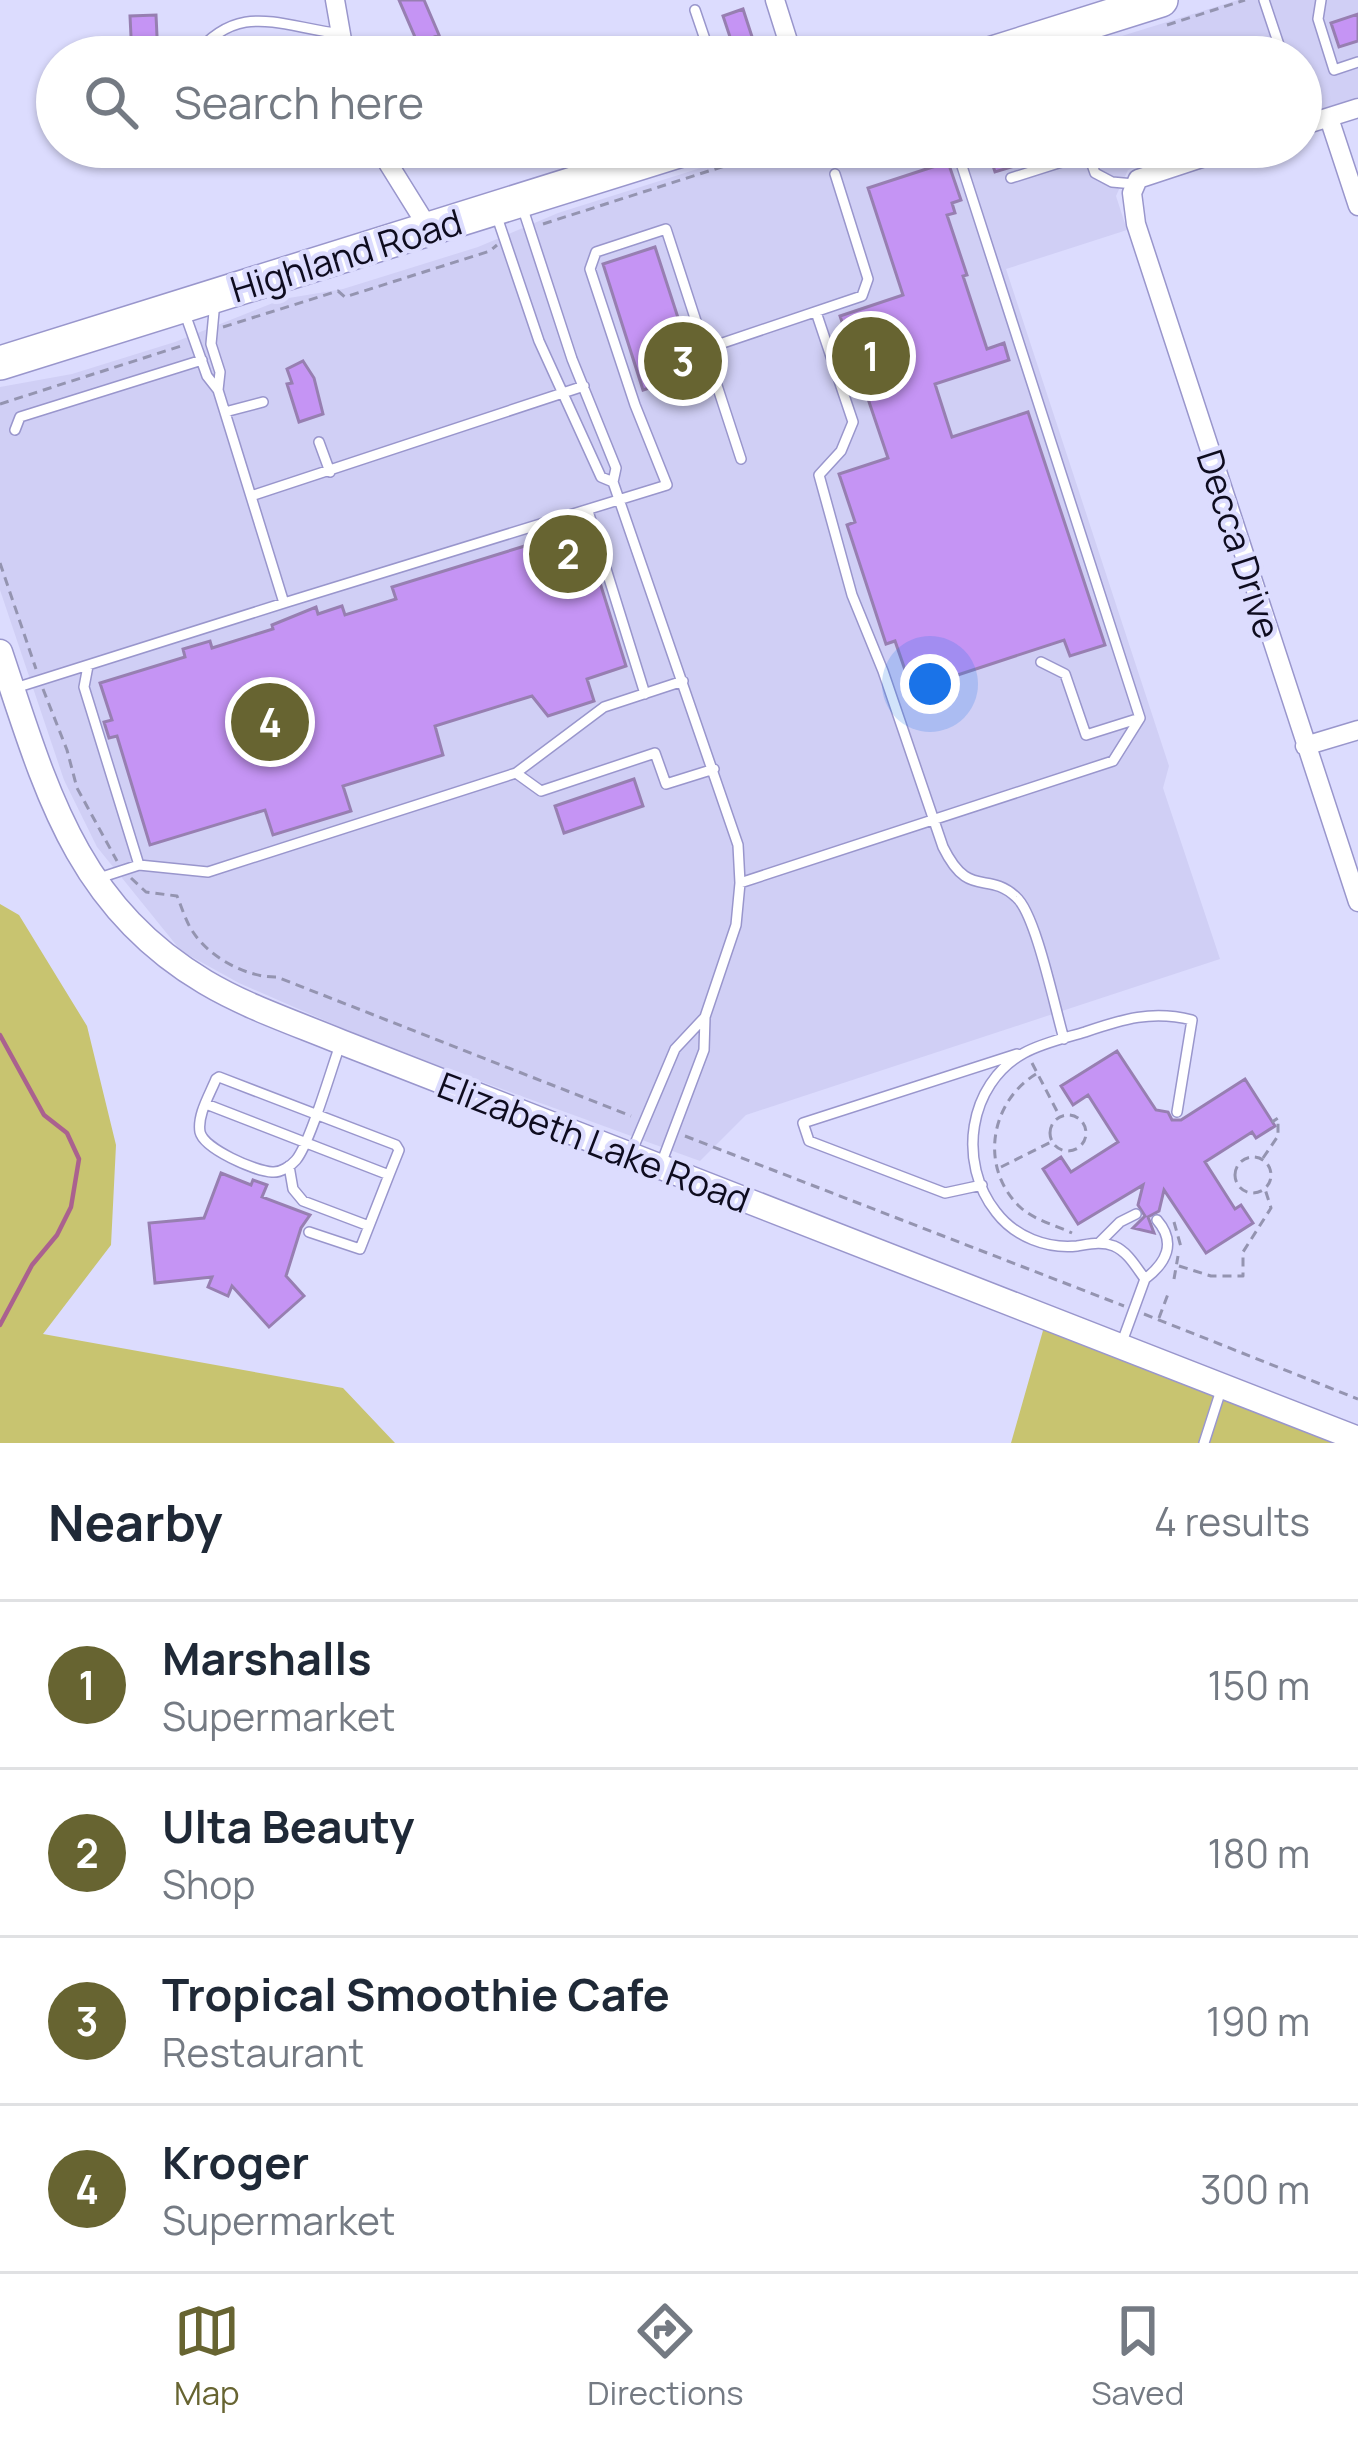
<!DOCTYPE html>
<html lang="en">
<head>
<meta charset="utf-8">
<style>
	body { margin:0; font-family:Manrope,sans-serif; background:#f6f6f7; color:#1f2937 }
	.you { position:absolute; left:930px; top:684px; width:42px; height:42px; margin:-30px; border:9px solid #fff; border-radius:50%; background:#1a73e8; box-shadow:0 0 0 18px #1a73e833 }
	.badge { display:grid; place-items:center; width:78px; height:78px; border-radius:50%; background:#676431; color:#fff; font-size:39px; font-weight:700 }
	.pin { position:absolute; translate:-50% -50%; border:6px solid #fff; box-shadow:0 3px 12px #0006 }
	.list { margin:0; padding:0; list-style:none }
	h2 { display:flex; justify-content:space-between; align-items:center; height:156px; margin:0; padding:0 48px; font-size:51px }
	h2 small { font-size:39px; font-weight:400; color:#747a83 }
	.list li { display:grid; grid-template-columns:78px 1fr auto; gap:36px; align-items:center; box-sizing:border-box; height:168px; padding:0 48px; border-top:3px solid #e0e1e3 }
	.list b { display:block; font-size:45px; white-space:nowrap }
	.list p { margin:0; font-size:39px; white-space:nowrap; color:#747a83 }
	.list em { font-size:39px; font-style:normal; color:#747a83 }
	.icon { flex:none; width:66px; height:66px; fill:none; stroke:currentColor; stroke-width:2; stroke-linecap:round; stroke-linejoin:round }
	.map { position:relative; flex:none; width:1358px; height:1443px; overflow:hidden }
	.search { position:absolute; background:#fff; box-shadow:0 3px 9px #0004; left:36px; right:36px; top:36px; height:132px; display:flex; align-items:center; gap:30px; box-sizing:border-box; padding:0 42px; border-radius:66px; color:#747a83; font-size:45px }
	.sheet { height:828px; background:#fff }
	nav { display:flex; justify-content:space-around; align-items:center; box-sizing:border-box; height:168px; border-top:3px solid #e0e1e3; background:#fff; font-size:33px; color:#747a83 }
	nav a { display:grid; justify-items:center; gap:6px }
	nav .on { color:#676431 }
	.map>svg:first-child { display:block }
	.built { fill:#d0cff5 }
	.green { fill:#c8c470 }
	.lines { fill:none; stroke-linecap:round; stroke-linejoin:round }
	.stream { stroke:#aa618f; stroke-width:4.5 }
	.building { fill:#c594f4; stroke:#977fb1; stroke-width:3 }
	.lane-casing { stroke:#9996cc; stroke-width:12 }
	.street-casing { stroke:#9996cc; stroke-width:21 }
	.secondary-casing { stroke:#9996cc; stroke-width:27 }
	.highway-casing { stroke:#9996cc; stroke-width:36 }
	.path { stroke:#9494b0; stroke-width:3; stroke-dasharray:9 6; stroke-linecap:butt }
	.lane { stroke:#fff; stroke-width:9 }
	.street { stroke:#fff; stroke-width:18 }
	.secondary { stroke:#fff; stroke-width:24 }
	.highway { stroke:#fff; stroke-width:33 }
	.labels { text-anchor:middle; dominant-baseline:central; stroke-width:9; stroke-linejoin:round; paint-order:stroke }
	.street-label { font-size:36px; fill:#0e0c1f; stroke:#dcdcfe }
</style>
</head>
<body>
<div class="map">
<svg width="1358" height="1443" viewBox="0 0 1358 1443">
	<rect width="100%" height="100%" fill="#dcdcfe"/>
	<!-- built -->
	<path class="built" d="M1238 0H1358V97L1301 115V57H1054Z
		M767 147H1199L1128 170 1116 196 1127 230 1006 269 1169 766 1163 788 1220 959 746 1115 700 1161 381 1045 239 983 181 951 97 847 64 780 0 590V387L72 374 175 342 283 299 343 289 478 247 558 213Z"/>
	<!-- green -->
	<path class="green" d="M0 904 19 915 87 1026 116 1145 111 1245 43 1334 343 1388 395 1443H0Z
		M1044 1327 1349 1443H1011Z"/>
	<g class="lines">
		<!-- stream -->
		<path class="stream" d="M0 1035 44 1115 67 1133 79 1159 71 1207 57 1235 32 1265 0 1325"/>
	</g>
	<!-- building -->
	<path class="building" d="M399 0H424L439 35 418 44Z
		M743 9 756 49 736 55 723 16Z
		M1358 14V41L1339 47 1331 23Z
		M156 15 158 57H132L130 16Z
		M987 147H1066L1067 150 995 172Z
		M948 162 961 200 952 203 955 213 947 215 967 275 963 276 987 349 1004 343 1009 360 935 384 952 437 1028 412 1105 645 1070 656 1064 640 912 690 895 641 886 644 847 525 855 522 839 474 888 458 840 316 903 295 868 188Z
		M655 247 696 373 643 390 603 264Z
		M303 361 314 378 323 414 299 422 287 384 292 383 287 369Z
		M586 538 626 666 587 679 594 701 548 716 532 696 435 726 443 755 343 786 351 811 273 835 265 810 150 845 117 736 109 738 104 722 112 720 100 683 185 657 183 649 210 641 212 648 273 629 272 625 316 607 318 614 342 606 345 615 396 599 392 587 541 541 544 551Z
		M634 779 643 806 564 833 555 806Z
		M1117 1051 1156 1110 1168 1112 1172 1120H1181L1245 1079 1275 1126 1256 1138 1252 1132 1205 1162 1235 1209 1241 1205 1253 1223 1206 1253 1164 1190 1159 1211 1148 1217 1154 1233 1133 1228 1145 1216 1138 1205 1143 1185 1078 1224 1043 1169 1061 1157 1071 1172 1118 1142 1088 1095 1073 1105 1061 1086Z
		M221 1173 251 1185 253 1180 267 1185 262 1197 310 1215 301 1228 286 1276 304 1296 269 1327 232 1286 228 1296 208 1287 212 1277 155 1283 149 1223 204 1218Z"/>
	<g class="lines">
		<!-- lane casing -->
		<g class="lane-casing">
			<path id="lane" d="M1264 0 1283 57
				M1321 0 1318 19 1334 70 1358 62
				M695 10 711 57
				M1070 34 1077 57
				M193 57C239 0 277 26 342 34
				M1088 153 1095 173 1112 182 1134 184
				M1011 178 1109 147
				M522 206 572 359 616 468 613 482 738 845 740 883 736 925 705 1017 704 1050 661 1164
				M496 214 539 341 601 477 613 482
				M215 301 211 344 220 372 218 390
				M816 312 853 422 841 451 819 475 852 595 883 671 943 847C969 900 987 870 1016 897 1036 914 1055 1009 1064 1039
				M705 349 862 296 868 279 835 174
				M225 412 263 402
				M15 430 20 417 202 360
				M319 442 330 472
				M251 496 584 386
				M588 511 645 694
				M284 603 667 485 635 405 590 269 596 252 666 229 741 459
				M1041 662 1065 674 1086 735 1140 718
				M88 666 84 687 139 865 96 879
				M12 689 284 603 218 390 207 376 184 311
				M516 773 541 791 655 753 666 784 714 769
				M139 865 208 872 516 773 604 707 683 681
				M740 883 1113 761 1140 718 959 157 951 147
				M206 1104 389 1175 399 1150 396 1145 219 1077 216 1079C210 1094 197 1115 200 1132 204 1149 255 1171 272 1172 280 1173 291 1166 296 1160 310 1143 331 1070 340 1045
				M631 1153 675 1049 705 1017
				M289 1166 293 1189 303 1201 369 1226
				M982 1185 945 1193 809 1141 803 1123 1017 1054
				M309 1232 360 1249 389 1175
				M1099 1243 1120 1222 1136 1214
				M1145 1279C1166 1263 1177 1243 1157 1220
				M1122 1342 1145 1279C1136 1267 1128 1252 1114 1246 1101 1241 1090 1244 1077 1246 1047 1249 1015 1237 996 1212 957 1163 968 1084 1024 1053 1042 1043 1065 1038 1085 1032 1123 1019 1152 1010 1192 1020L1177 1112
				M1204 1443 1222 1387"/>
		</g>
		<!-- street casing -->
		<g class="street-casing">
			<path id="street" d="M335 0 345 57
				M775 0 793 57
				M1329 118 1358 206
				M1301 126 1358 108
				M378 147 429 229
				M1235 147 1138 179 1132 193 1136 224 1358 902
				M1305 746 1358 730"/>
		</g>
		<!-- secondary casing -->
		<g class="secondary-casing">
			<path id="secondary" d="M0 652C45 786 75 905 205 982 247 1007 295 1023 341 1042L1358 1439"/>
		</g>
		<!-- highway casing -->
		<g class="highway-casing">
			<path id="highway" d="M980 57 1161 0
				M0 363 691 147"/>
		</g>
		<!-- path -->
		<path class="path" d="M1167 25 1245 0
			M543 224 784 147
			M223 327 338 291 345 297 490 251 497 245
			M0 404 181 346
			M0 563 36 669
			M43 689 67 750 77 788 117 861
			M131 878 146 892 177 896C182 908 186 922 193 932 210 958 248 978 277 977L631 1116
			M1032 1063 1060 1117
			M1036 1074C990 1102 979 1168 1020 1207 1034 1220 1055 1225 1072 1233
			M1050 1133a18 18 0 1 1 36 0a18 18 0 1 1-36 0Z
			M685 1136 1124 1306
			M1235 1175a18 18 0 1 1 36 0a18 18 0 1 1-36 0Z
			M1263 1158 1278 1136V1118L1272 1122
			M1001 1167 1051 1142
			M1174 1222 1181 1247
			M1179 1266 1211 1276H1243V1252L1271 1208 1265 1189
			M1174 1279 1178 1256
			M1144 1314 1358 1399
			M1159 1318 1168 1294"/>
		<!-- lane -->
		<use href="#lane" class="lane"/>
		<!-- street -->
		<use href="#street" class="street"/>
		<!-- secondary -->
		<use href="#secondary" class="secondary"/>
		<!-- highway -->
		<use href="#highway" class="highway"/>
	</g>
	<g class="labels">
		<!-- street labels -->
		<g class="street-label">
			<text transform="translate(346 255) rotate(-17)">Highland Road</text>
			<text transform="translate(1239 544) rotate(72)">Decca Drive</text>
			<text transform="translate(594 1142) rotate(21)">Elizabeth Lake Road</text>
		</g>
	</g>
</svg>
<div class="you"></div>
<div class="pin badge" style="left:871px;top:356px">1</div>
<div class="pin badge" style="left:568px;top:554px">2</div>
<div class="pin badge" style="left:683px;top:361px">3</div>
<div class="pin badge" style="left:270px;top:722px">4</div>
<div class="search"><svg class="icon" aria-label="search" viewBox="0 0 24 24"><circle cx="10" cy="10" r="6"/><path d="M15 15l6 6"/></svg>Search here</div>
</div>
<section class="sheet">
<h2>Nearby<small>4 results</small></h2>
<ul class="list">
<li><span class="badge">1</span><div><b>Marshalls</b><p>Supermarket</p></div><em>150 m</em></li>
<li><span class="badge">2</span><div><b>Ulta Beauty</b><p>Shop</p></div><em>180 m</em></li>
<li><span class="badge">3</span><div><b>Tropical Smoothie Cafe</b><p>Restaurant</p></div><em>190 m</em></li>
<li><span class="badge">4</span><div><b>Kroger</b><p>Supermarket</p></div><em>300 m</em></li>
</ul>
</section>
<nav>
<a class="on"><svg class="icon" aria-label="map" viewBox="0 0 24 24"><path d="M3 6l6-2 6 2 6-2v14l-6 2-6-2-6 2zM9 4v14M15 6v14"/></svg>Map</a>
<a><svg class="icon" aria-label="directions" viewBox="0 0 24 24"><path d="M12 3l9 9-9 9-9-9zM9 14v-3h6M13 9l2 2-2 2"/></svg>Directions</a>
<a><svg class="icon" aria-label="saved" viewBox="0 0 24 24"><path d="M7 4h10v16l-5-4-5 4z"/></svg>Saved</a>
</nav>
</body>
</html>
